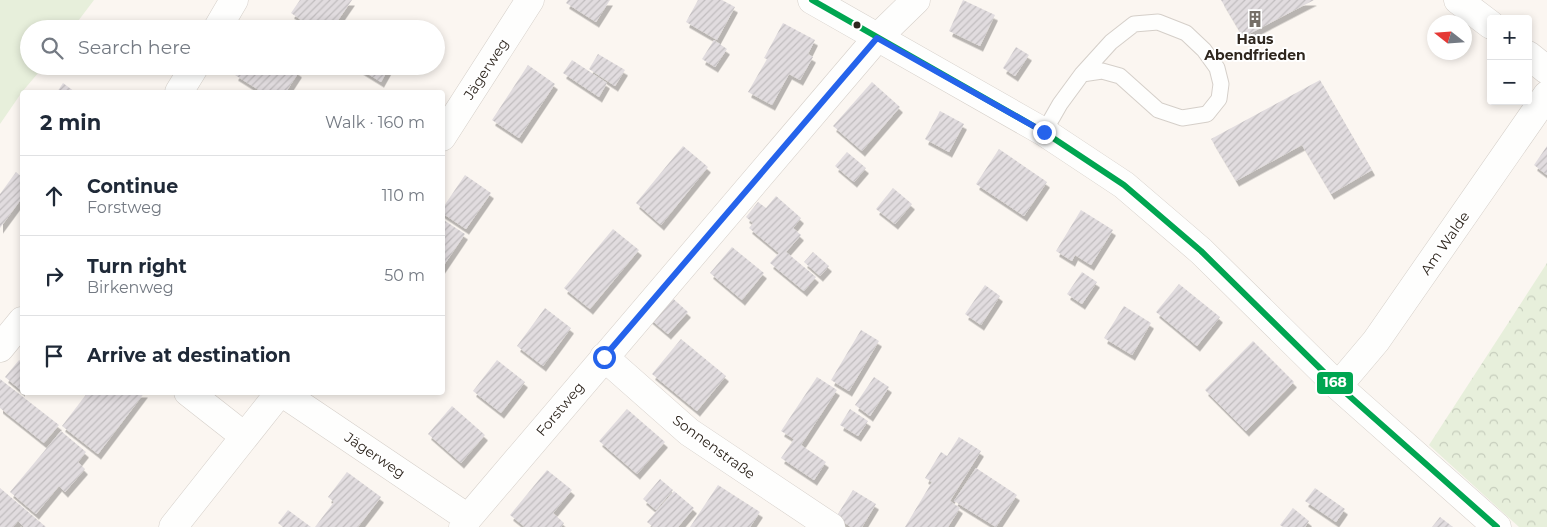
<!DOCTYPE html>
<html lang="en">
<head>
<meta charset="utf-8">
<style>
	body { margin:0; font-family:Montserrat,sans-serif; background:#f2f2f3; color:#1f2937 }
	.controls { position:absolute; right:15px; top:15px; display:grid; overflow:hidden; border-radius:5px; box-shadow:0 2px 8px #0003 }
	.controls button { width:45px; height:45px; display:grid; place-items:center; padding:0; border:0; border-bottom:1px solid #e0e1e3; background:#fff; color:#1f2937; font:25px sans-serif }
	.compass { position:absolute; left:1427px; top:15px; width:45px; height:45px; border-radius:50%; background:#fff; box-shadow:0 2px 8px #0003; rotate:287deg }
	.stop { position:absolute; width:15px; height:15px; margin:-11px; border:4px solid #2563eb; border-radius:50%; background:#fff }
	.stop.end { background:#2563eb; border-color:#fff; box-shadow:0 1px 5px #0008 }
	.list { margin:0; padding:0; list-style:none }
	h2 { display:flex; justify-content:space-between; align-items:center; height:65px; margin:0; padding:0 20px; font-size:21px }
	h2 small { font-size:16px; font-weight:400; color:#747a83 }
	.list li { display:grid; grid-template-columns:32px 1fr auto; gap:15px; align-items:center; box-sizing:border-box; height:80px; padding:0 20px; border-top:1px solid #e0e1e3 }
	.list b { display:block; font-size:19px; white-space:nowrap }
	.list p { margin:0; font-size:16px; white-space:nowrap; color:#747a83 }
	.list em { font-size:16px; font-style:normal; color:#747a83 }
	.icon { flex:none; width:28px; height:28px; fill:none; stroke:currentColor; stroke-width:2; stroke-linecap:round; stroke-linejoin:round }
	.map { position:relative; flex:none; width:1547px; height:527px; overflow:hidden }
	.search { position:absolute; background:#fff; box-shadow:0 2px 8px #0003; left:20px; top:20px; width:425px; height:55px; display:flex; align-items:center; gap:12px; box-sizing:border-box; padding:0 18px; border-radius:28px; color:#747a83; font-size:19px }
	.panel { position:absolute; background:#fff; box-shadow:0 2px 8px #0003; left:20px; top:90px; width:425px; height:305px; border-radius:5px }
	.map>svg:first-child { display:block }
	.grass { fill:#e7efdb }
	.forest { fill:url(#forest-crowns) }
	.building { fill:url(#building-hatch); filter:url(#shadow) }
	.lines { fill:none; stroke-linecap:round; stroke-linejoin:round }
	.service-casing { stroke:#d5cfc9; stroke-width:17 }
	.minor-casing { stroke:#d5cfc9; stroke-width:29 }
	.service { stroke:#fefefd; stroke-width:15 }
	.minor { stroke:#fefefd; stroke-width:28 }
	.bus-1-casing { stroke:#fff; stroke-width:10 }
	.bus-1 { stroke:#00a651; stroke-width:6 }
	.route { stroke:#2563eb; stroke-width:6 }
	.bus-dot { fill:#2f271f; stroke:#fff; stroke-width:2 }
	.labels { text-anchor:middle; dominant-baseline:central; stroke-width:4; stroke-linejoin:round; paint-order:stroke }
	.poi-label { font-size:14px; font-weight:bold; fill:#2f271f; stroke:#fff }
	.street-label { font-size:14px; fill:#2f271f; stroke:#fff }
	.line-badge { stroke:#fff; stroke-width:2 }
	.badge-label { font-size:14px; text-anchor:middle; font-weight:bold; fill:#fff }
</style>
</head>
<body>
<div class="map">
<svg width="1547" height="527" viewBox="0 0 1547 527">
	<defs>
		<pattern id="forest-crowns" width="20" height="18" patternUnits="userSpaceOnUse" patternTransform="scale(1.25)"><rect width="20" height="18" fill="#e7efdb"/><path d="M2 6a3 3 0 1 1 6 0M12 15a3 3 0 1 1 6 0" fill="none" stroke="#c6cdbc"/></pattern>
		<pattern id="building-hatch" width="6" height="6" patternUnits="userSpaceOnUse" patternTransform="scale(1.25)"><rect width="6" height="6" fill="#e1dcdf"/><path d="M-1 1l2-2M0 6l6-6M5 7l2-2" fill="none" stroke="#c1bdbf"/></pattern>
		<filter id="shadow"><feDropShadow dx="3" dy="5.5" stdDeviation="0" flood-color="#0004"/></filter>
	</defs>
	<rect width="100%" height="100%" fill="#fbf6f1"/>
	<!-- grass -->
	<path class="grass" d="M0 0H94L72 29H29V66H44L22 92 0 124Z"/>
	<!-- forest -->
	<path class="forest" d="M1547 263V527H1519L1429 445Z"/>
	<!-- building -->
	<path class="building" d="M300 0H352L332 29H314L291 13Z
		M568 0H610L596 22 566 3Z
		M698 0H722L735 7 717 40 686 22Z
		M963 0 995 15 980 46 949 31Z
		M1221 0H1314L1243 37Z
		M783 23 815 40 808 54 813 57 800 80 789 74 772 105 748 92 767 59 764 58Z
		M714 40 727 49 715 67 702 59Z
		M1016 47 1029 55 1015 76 1003 68Z
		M598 54 625 70 615 86 589 69Z
		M572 60 607 83 599 97 563 73Z
		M528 65 555 84 519 138 492 120Z
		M241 66H291L299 72 286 92H262L235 75Z
		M362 66H390L381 82 360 69Z
		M1320 80 1372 170 1331 194 1302 145 1236 181 1211 139Z
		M872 82 900 107 862 151 833 126Z
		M63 83 75 92H57Z
		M940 111 964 124 949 152 925 139Z
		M683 146 708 167 661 225 636 203Z
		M1547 146V175L1534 165Z
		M999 149 1047 182 1024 216 976 184Z
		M847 152 866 168 854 182 835 166Z
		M16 172 22 177V198L0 228V194Z
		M465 175 491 193 466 229 442 213V209Z
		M893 188 912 204 895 224 876 209Z
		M776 196 801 218 793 228 801 235 786 252 816 277 804 291 770 263 779 253 749 228 753 223 746 217 758 202 766 208Z
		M1081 210 1113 230 1091 265 1075 255 1072 261 1056 251Z
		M442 219 465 234 442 268Z
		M613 229 639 250 590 309 564 288Z
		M732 247 764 273 742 300 710 273Z
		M813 252 829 266 820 276 804 262Z
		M1082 272 1097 282 1082 304 1067 294Z
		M1179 284 1220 317 1197 346 1156 312Z
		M985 285 1000 296 981 325 965 314Z
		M669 295 688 312 668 334 649 318Z
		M1124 306 1151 323 1132 355 1104 338Z
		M545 308 571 328 543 366 517 346Z
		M861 330 879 341 849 391 831 380Z
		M681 339 726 376 697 411 652 374Z
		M1253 341 1294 382 1246 431 1205 390Z
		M19 360 22 362V391L5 377Z
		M497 360 525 382 501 413 473 391Z
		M817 377 837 390 801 445 826 462 814 480 781 458 794 439 781 431Z
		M874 377 889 387 870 416 855 405Z
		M0 379 59 425 44 443 0 408Z
		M88 392H145L98 454 62 426Z
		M452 406 485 435 461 463 428 434Z
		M627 409 665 442 637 474 599 441Z
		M850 409 868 421 858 436 840 425Z
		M61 431 86 452 78 462 85 469 65 492 59 486 36 514 10 492Z
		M959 437 981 451 950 501 960 508 948 527H905L932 482 925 478 941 452 947 456Z
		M976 468 1017 495 996 527 954 501Z
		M547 470 572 490 553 513 564 523 561 527H525L510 515Z
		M347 472 381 497 358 527H315L334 502 328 497Z
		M660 479 673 490 656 510 643 499Z
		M718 485 760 512 750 527H690Z
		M0 488 46 527H24L18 521 13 527H0Z
		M1315 488 1345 509 1336 522 1305 501Z
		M853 490 876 504 862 527H851L836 517Z
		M674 491 694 508 678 527H653L647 522Z
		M1293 508 1309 521 1305 527H1283L1280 525Z
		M288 510 311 527H283L278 523Z
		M1440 517 1453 527H1432Z"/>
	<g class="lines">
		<!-- service casing -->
		<g class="service-casing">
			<path id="service" d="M1044 132 1060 104 1082 74 1111 42 1134 24 1158 22 1186 33 1204 50 1217 68 1221 84 1219 99 1207 114 1182 118 1158 110 1120 76 1102 71 1082 74"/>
		</g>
		<!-- minor casing -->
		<g class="minor-casing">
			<path id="minor" d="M812 0 1044 132 1124 185 1201 251 1338 386 1497 527
				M1458 0 1491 25
				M217 29 234 0
				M1528 55 1547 70
				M179 92 195 66
				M442 137 530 0
				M0 348 22 321
				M604 357 689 432 831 527
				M1338 386 1376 341 1547 95
				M188 392 244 436
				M281 392 468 518
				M173 527 280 392
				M463 527 468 518 877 38 916 0"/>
		</g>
		<!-- service -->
		<use href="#service" class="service"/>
		<!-- minor -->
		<use href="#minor" class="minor"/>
		<!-- bus-1 casing -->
		<g class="bus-1-casing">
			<path id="bus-1" d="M812 0 1044 132 1124 185 1201 251 1338 386 1497 527"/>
		</g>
		<!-- bus-1 -->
		<use href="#bus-1" class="bus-1"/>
	</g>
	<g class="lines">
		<!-- route -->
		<path class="route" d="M604 357 877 38 1044 132"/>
	</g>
	<!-- icons -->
	<defs>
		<g id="building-bare" transform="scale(1.35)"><path d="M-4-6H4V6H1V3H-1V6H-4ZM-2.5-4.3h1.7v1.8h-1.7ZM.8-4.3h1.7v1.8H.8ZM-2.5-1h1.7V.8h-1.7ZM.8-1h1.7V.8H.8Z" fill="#766f68" stroke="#fff" stroke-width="2.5" paint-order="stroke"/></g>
	</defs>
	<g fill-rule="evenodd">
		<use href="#building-bare" x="1255" y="19"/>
	</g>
	<!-- markers -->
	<circle class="bus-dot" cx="857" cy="25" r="4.5"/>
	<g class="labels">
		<!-- poi labels -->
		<g class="poi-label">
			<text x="1255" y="39">Haus<tspan x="1255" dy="16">Abendfrieden</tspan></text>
		</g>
		<!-- street labels -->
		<g class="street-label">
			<text transform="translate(486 69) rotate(-57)">Jägerweg</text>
			<text transform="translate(1445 243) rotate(-55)">Am Walde</text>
			<text transform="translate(560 409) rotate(-50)">Forstweg</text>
			<text transform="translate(714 447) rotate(36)">Sonnenstraße</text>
			<text transform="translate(375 455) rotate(34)">Jägerweg</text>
		</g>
	</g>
	<rect class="line-badge" x="1316" y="371" width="38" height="24" rx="5" fill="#00a651"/>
	<g class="badge-label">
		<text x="1335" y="387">168</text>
	</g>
</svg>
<div class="controls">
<button>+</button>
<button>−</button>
</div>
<svg class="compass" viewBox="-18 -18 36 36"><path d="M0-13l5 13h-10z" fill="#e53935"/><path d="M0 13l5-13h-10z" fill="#747a83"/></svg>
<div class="stop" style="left:604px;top:357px"></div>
<div class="stop end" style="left:1044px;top:132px"></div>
<div class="search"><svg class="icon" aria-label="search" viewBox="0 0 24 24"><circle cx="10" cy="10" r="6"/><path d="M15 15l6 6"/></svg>Search here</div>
<section class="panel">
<h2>2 min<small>Walk · 160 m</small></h2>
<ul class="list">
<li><svg class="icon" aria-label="ahead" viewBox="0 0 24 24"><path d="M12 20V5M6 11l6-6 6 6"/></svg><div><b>Continue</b><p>Forstweg</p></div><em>110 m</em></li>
<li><svg class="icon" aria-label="right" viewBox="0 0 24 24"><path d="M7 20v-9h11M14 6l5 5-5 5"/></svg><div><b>Turn right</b><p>Birkenweg</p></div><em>50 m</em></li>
<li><svg class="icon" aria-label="arrive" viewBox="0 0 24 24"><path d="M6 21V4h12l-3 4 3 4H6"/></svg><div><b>Arrive at destination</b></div></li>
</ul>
</section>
</div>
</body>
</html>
